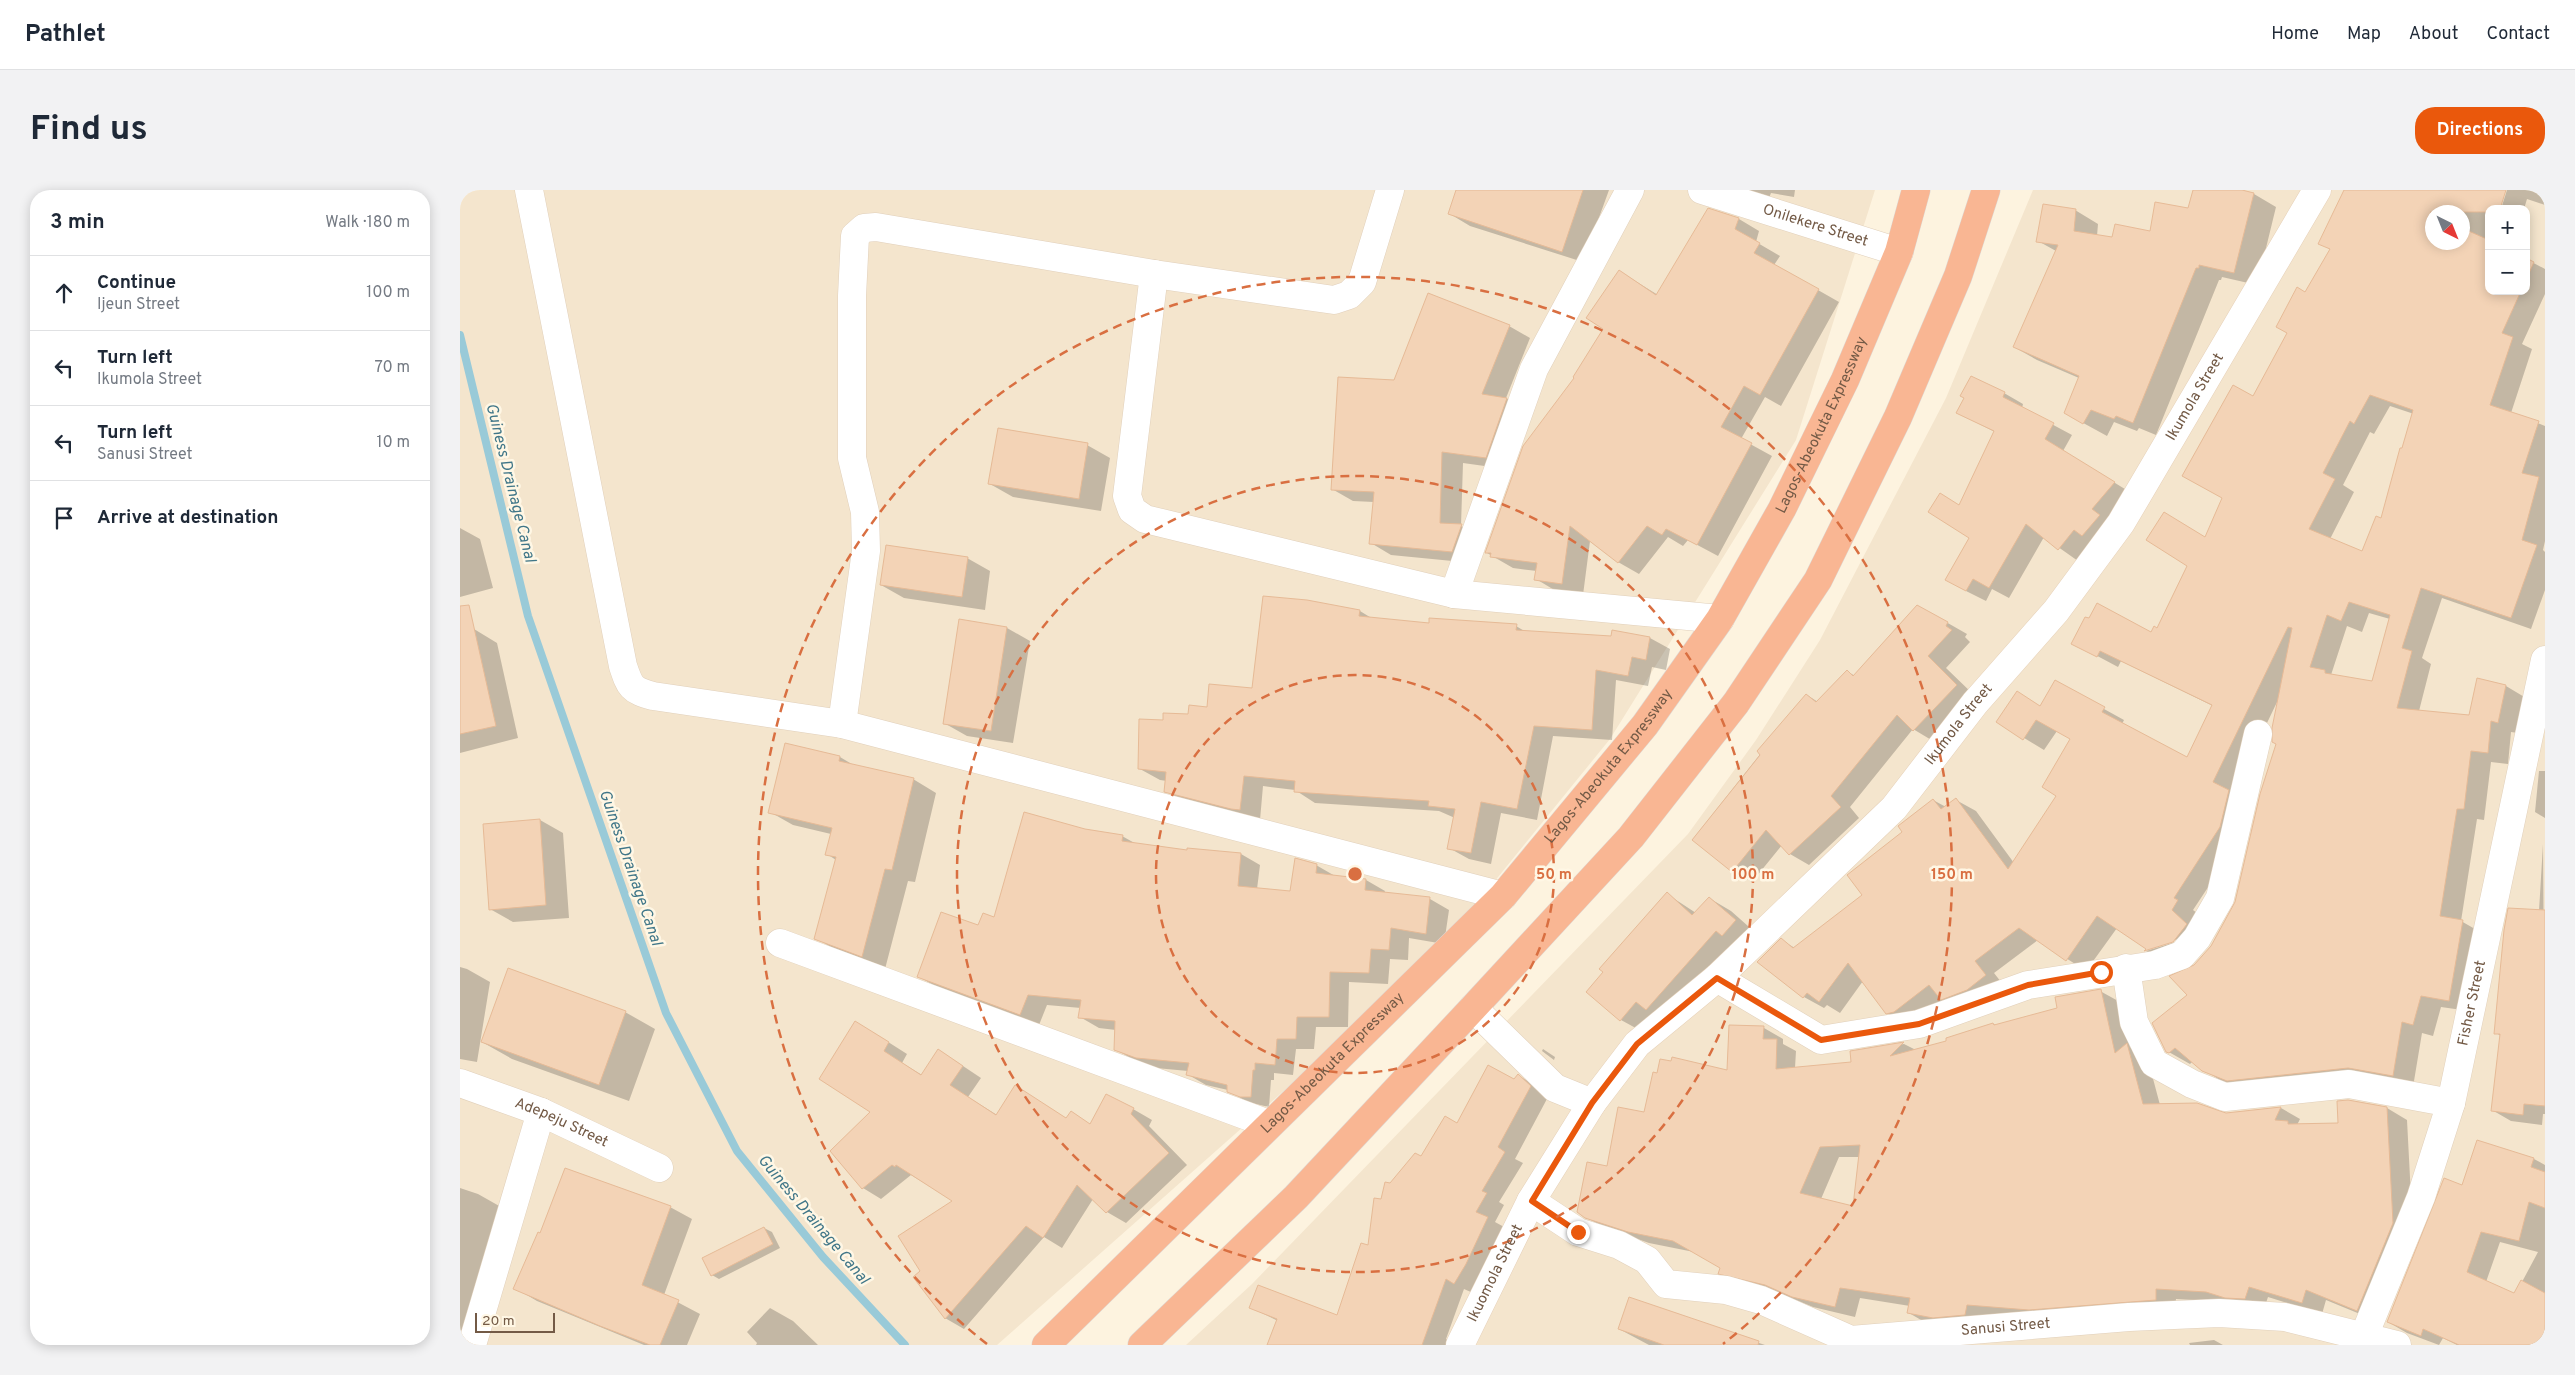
<!DOCTYPE html>
<html lang="en">
<head>
<meta charset="utf-8">
<style>
	body { margin:0; font-family:Overpass,sans-serif; background:#f2f2f3; color:#1f2937 }
	.controls { position:absolute; right:15px; top:15px; display:grid; overflow:hidden; border-radius:10px; box-shadow:0 2px 12px #0003 }
	.controls button { width:45px; height:45px; display:grid; place-items:center; padding:0; border:0; border-bottom:1px solid #e0e1e3; background:#fff; color:#1f2937; font:25px sans-serif }
	.compass { position:absolute; left:1965px; top:15px; width:45px; height:45px; border-radius:50%; background:#fff; box-shadow:0 2px 12px #0003; rotate:137deg }
	.scale { position:absolute; left:15px; bottom:12px; width:80px; box-sizing:border-box; padding-left:5px; border:2px solid #735a46; border-top:0; font-size:14px; line-height:18px; white-space:nowrap; color:#735a46; -webkit-text-stroke:4px #fff7e5; paint-order:stroke }
	.stop { position:absolute; width:15px; height:15px; margin:-11px; border:4px solid #ea580c; border-radius:50%; background:#fff }
	.stop.end { background:#ea580c; border-color:#fff; box-shadow:0 1px 5px #0008 }
	.list { margin:0; padding:0; list-style:none }
	h2 { display:flex; justify-content:space-between; align-items:center; height:65px; margin:0; padding:0 20px; font-size:21px }
	h2 small { font-size:16px; font-weight:400; color:#747a83 }
	.list li { display:grid; grid-template-columns:32px 1fr auto; gap:15px; align-items:center; box-sizing:border-box; height:75px; padding:0 20px; border-top:1px solid #e0e1e3 }
	.list b { display:block; font-size:19px; white-space:nowrap }
	.list p { margin:0; font-size:16px; white-space:nowrap; color:#747a83 }
	.list em { font-size:16px; font-style:normal; color:#747a83 }
	.icon { flex:none; width:28px; height:28px; fill:none; stroke:currentColor; stroke-width:2; stroke-linecap:round; stroke-linejoin:round }
	.map { position:relative; flex:none; width:2085px; height:1155px; overflow:hidden; border-radius:20px }
	header { display:flex; align-items:center; gap:30px; box-sizing:border-box; height:70px; padding:0 25px; background:#fff; border-bottom:1px solid #e0e1e3 }
	header strong { font-size:24px }
	nav { display:flex; gap:28px; margin-inline-start:auto; font-size:18px }
	.intro { display:flex; align-items:center; justify-content:space-between; box-sizing:border-box; height:120px; padding:0 30px }
	h1 { margin:0; font-size:35px }
	.button { padding:12px 22px; border-radius:20px; background:#ea580c; color:#fff; font-size:18px; font-weight:700 }
	main { display:flex; gap:30px; padding:0 30px }
	aside { flex:1; background:#fff; border-radius:20px; box-shadow:0 2px 12px #0003 }
	.map>svg:first-child { display:block }
	.residential { fill:#f4e5cd; fill-rule:evenodd }
	.shadow { fill:#0003; fill-rule:evenodd }
	.lines { fill:none; stroke-linecap:round; stroke-linejoin:round }
	.stream { stroke:#99cad8; stroke-width:8 }
	.building { fill:#f3d3b6; stroke:#e6ba96; fill-rule:evenodd }
	.street-casing { stroke:#e1d0bb; stroke-width:29 }
	.secondary-casing { stroke:#e6d1b9; stroke-width:29 }
	.highway-casing { stroke:#ddd7d3; stroke-width:29 }
	.street { stroke:#fff; stroke-width:28 }
	.secondary { stroke:#fff; stroke-width:28 }
	.highway { stroke:#f9b693; stroke-width:28 }
	.route { stroke:#ea580c; stroke-width:6 }
	.ring { fill:none; stroke:#d96f41; stroke-width:2.5; stroke-dasharray:9 6 }
	.labels { text-anchor:middle; dominant-baseline:central; stroke-width:5; stroke-linejoin:round; paint-order:stroke }
	.street-label { font-size:15px; fill:#735a46; stroke:#fff7e5 }
	.water-label { font-size:16px; font-style:italic; fill:#407688; stroke:#fff7e5 }
	.centre { fill:#d96f41; stroke:#fff7e5; stroke-width:2.5 }
	.ring-label { font-size:15px; text-anchor:middle; font-weight:bold; fill:#d96f41; stroke:#fff7e5; stroke-width:5; stroke-linejoin:round; paint-order:stroke }
</style>
</head>
<body>
<header>
<strong>Pathlet</strong>
<nav><a>Home</a><a>Map</a><a>About</a><a>Contact</a></nav>
</header>
<div class="intro"><h1>Find us</h1><a class="button">Directions</a></div>
<main>
<aside>
<h2>3 min<small>Walk · 180 m</small></h2>
<ul class="list">
<li><svg class="icon" aria-label="ahead" viewBox="0 0 24 24"><path d="M12 20V5M6 11l6-6 6 6"/></svg><div><b>Continue</b><p>Ijeun Street</p></div><em>100 m</em></li>
<li><svg class="icon" aria-label="left" viewBox="0 0 24 24"><path d="M17 20v-9H6M10 6l-5 5 5 5"/></svg><div><b>Turn left</b><p>Ikumola Street</p></div><em>70 m</em></li>
<li><svg class="icon" aria-label="left" viewBox="0 0 24 24"><path d="M17 20v-9H6M10 6l-5 5 5 5"/></svg><div><b>Turn left</b><p>Sanusi Street</p></div><em>10 m</em></li>
<li><svg class="icon" aria-label="arrive" viewBox="0 0 24 24"><path d="M6 21V4h12l-3 4 3 4H6"/></svg><div><b>Arrive at destination</b></div></li>
</ul>
</aside>
<div class="map">
<svg width="2085" height="1155" viewBox="0 0 2085 1155">
	<rect width="100%" height="100%" fill="#fdf3df"/>
	<!-- residential -->
	<path class="residential" d="M0 0H1415L1336 250 1150 549 1004 729 827 898 537 1155H0Z
		M1573 0H2085V1155H726L792 1094 1228 644 1296 550 1360 450 1486 208ZM2029 19H2066V101H2029ZM1972 22H2002V52H1972Z"/>
	<!-- shadow -->
	<path class="shadow" d="M998 0H1149L1123 72 1010 36 990 24Z
		M1282 0H1335L1334 7 1311 3 1309 8Z
		M1734 0H1777L1794 4 1816 17 1797 95 1762 87 1761 90H1759L1696 245 1679 238 1677 241 1654 232 1647 246 1605 223 1619 188 1577 170 1554 157 1596 61 1578 51 1615 20 1638 34 1637 46 1653 48 1691 43 1729 20Z
		M1885 0H1927L1940 6 1942 0H2045L2038 19H2029V46L2026 53H2029V101H2066V69L2085 79V104L2062 154 2072 159 2051 223 2085 236V351L2083 360 2085 362V400L2071 439 1982 408 1962 468 1971 474 1959 521 2010 526 2018 490 2046 496 2066 508 2058 543 2051 542 2048 574 2031 572 2024 630 2017 629 2001 731 2022 743 2009 821 1981 817 1973 846 1962 843 1953 897 1909 889 1788 902 1763 892 1732 872 1730 874 1707 861 1694 834 1729 805 1711 787 1734 776 1752 757 1776 712 1801 604 1817 554 1813 551 1814 539 1818 510 1773 604 1789 613 1780 649 1733 720 1737 723 1731 732 1746 747 1733 763 1706 772 1686 761 1719 751 1718 749 1688 758 1657 738 1626 781 1578 750 1534 783 1545 797 1528 811 1502 820 1484 810 1454 833 1447 834 1427 823 1403 791 1380 823 1367 815 1364 818 1344 807 1299 772 1321 750 1335 758 1404 705 1389 685 1443 642 1439 636 1473 610 1486 617 1496 610 1516 621 1554 673 1598 605 1583 597 1612 549 1597 541 1584 560 1538 532 1557 503 1581 517 1595 492 1664 530 1662 534 1727 569 1753 516 1661 471 1658 477 1613 453 1626 428 1629 430 1637 415 1691 443 1694 438 1697 439 1728 375 1688 350 1704 324 1746 349 1763 308 1723 286 1773 197 1794 208 1829 143 1818 137 1837 99 1846 103 1871 60 1860 53ZM1972 22H2002V52H1972ZM1930 216 1954 224 1943 260 1941 259 1922 330 1917 328 1903 363 1870 349 1894 302 1883 295 1910 242 1914 244ZM1909 423 1930 429 1913 492 1871 485 1887 436 1902 442Z
		M2047 0H2085V15L2067 9 2064 19H2041Z
		M1249 20 1279 29 1299 41 1296 52 1320 66 1314 75 1379 112 1321 216 1305 207 1281 249 1312 266 1258 366 1228 350 1223 356 1208 347 1179 384 1158 372 1130 351 1123 405 1096 401 1076 389 1077 381 1053 378 1027 363 1116 188 1145 139 1159 81 1198 105Z
		M1049 136 1070 148 1046 208 1067 221 1046 279 1003 273 1001 336 1022 347 1013 373 931 365 911 353 914 312 893 311 872 299 934 192Z
		M1544 203 1563 214 1562 218 1612 245 1603 261 1673 304 1618 371 1584 347 1549 408 1532 399 1526 411 1506 401 1511 348 1500 316 1535 242 1498 223Z
		M627 255 650 268 641 321 553 307 530 294Z
		M0 338 20 349 33 398 0 407Z
		M507 368 530 381 525 420 444 408 421 395Z
		M846 411 900 421 913 429 970 435 1056 436 1066 442 1152 447 1153 441 1190 448 1210 459 1206 480 1192 477 1188 496 1156 490 1152 550 1093 546 1077 630 1041 623 1031 674 1009 669 989 658 995 628 979 621 855 613 835 600 803 596 800 630 726 613 706 601 707 591 700 590 680 579 704 531 729 526 793 499Z
		M1458 416 1507 444 1505 447 1510 452 1486 478 1515 506 1473 551 1453 539 1390 617 1399 628 1349 675 1330 664 1322 655 1292 692 1273 681 1233 649 1347 505 1358 512 1387 481 1395 486Z
		M547 438 570 451 553 553 507 546 484 533Z
		M14 439 37 453 58 548 0 563V443Z
		M380 567 395 576 453 589 476 603 455 692 448 691 425 779 379 762 356 748 376 670 367 664 371 644 333 635 310 622Z
		M2079 581H2085V628L2075 622Z
		M80 630 103 643 109 728 53 732 30 719Z
		M624 640 662 646 678 655 728 661 781 664 800 675 797 699 831 703 856 675 875 686 906 690 925 701 924 704 970 709 989 720 984 754 949 748 948 770 930 769 928 794 889 792 888 837H856L854 859H836L833 885 814 883V890H811L809 917 787 912 768 900 746 895 727 884 728 881 696 878 674 870 655 859 656 840 639 838 620 827 621 818 587 815 579 835 477 797 459 787 519 736 534 728Z
		M2083 654 2085 924H2083L2082 935 2051 931 2032 920 2041 846 2036 843 2079 721Z
		M1207 704 1236 723 1249 708 1271 721 1297 744 1183 842 1161 830Z
		M0 777 7 779 30 792 17 872 0 869Z
		M1640 801 1660 812 1670 857 1687 866 1700 915 1766 924 1821 918 1840 929 1837 935 1879 934 1927 918 1947 930 1953 1045 1917 1131 1866 1110 1862 1124 1808 1107 1804 1119 1767 1112 1716 1109 1715 1121 1468 1134 1449 1123 1450 1116 1400 1108 1395 1127 1353 1117 1326 1106 1279 1094 1260 1083 1262 1077 1234 1062 1189 1053 1146 1038 1125 1027 1148 977 1184 923 1268 882 1304 838 1323 849V854L1336 861 1335 878 1393 873 1391 862 1444 854 1456 860 1488 851 1533 834 1536 835 1599 819ZM1379 967H1400L1394 1017 1361 1009Z
		M165 822 195 839 169 911 52 869 22 852Z
		M414 843 447 864 442 873 462 885 478 861 497 872 521 888 508 907 537 925 556 897 607 929 631 935 673 919 692 930 689 936 727 975 666 1033 647 1022 633 1009 602 1058 584 1047 504 1139 485 1128 462 1081 494 1011 451 985 421 1009 403 998 412 921Z
		M1083 859 1095 867 1094 870 1082 861Z
		M1059 886 1077 896 1088 907 1055 969 1063 973 1039 1012 1044 1015 1035 1032 1046 1038 1013 1103 1004 1099 986 1149 995 1155H808L818 1131 790 1117 877 1127 909 1057 922 1010 930 994 997 935Z
		M2018 951 2074 969 2085 975V1155H1997L1983 1148 1979 1155 1947 1143 1928 1132 2003 996ZM2040 1052 2078 1062 2055 1105 2026 1092Z
		M0 998 18 1004 41 1017 0 1146Z
		M210 1017 232 1029 204 1105 240 1124 227 1155H184L77 1111 55 1098Z
		M304 1038 312 1042 320 1058 259 1089 252 1085Z
		M1169 1109 1305 1155H1189L1159 1139Z
		M310 1118 333 1131 358 1155H296L297 1153 287 1142Z
		M1754 1150 1763 1155H1730L1729 1153Z"/>
	<g class="lines">
		<!-- stream -->
		<path class="stream" d="M0 145 68 426 206 823 277 961 363 1067 445 1155"/>
	</g>
	<!-- building -->
	<path class="building" d="M996 0H1123L1102 62 988 24Z
		M1733 0H1782L1794 3 1774 83 1739 75V78H1736L1673 233 1656 226 1654 229 1631 220 1623 234 1604 223 1619 186 1553 157 1598 55 1576 52 1583 14 1616 19 1614 41 1652 47 1655 34 1690 41 1695 12 1728 18Z
		M1884 0H2046L2040 19H2029V22H1970L1972 24V52H2002V38L2029 50V101H2061L2042 143 2053 147 2030 215 2079 231 2062 283 2079 287 2062 350 2077 355 2051 428 1961 398 1942 458 1952 461 1937 518 2009 525 2017 488 2046 495 2038 533 2031 531 2028 563 2011 561 2004 619H1997L1980 726 2003 730 1989 811 1961 806 1953 835 1942 832 1933 886 1888 878 1767 891 1742 881 1715 858 1709 863 1706 862 1692 833 1727 805 1709 786 1734 775 1751 756 1775 712 1800 604 1816 554 1812 552V538L1832 438 1828 437 1753 592 1769 600 1760 637 1714 708 1718 710 1712 720 1727 734 1713 752 1684 761 1686 759 1637 726 1606 771 1559 738 1515 771 1526 785 1507 800 1481 810 1469 795 1434 822 1426 824 1388 773 1359 812 1347 803 1343 808 1297 772 1321 748 1333 758 1402 705 1387 685 1442 642 1438 636 1473 609 1481 619 1496 608 1548 679 1596 606 1582 597 1610 549 1576 530 1563 550 1536 532 1557 501 1580 516 1595 490 1645 517 1642 522 1727 567 1752 515 1640 461 1637 467 1611 454 1625 427 1629 428 1637 413 1691 442 1694 436 1697 438 1727 376 1686 350 1704 322 1745 347 1762 308 1722 286 1773 195 1793 206 1827 143 1816 137 1837 97 1845 102 1870 59 1858 54ZM1910 205 1953 220 1942 258H1940L1921 328 1916 326 1902 361 1849 339 1875 289 1863 283 1890 231 1894 234ZM1889 412 1930 425 1912 491 1865 483V480L1850 477 1867 425 1881 431Z
		M1248 18 1279 28 1275 39 1300 53 1294 63 1359 99 1300 205 1284 196 1261 237 1292 253 1237 355 1206 339 1202 345 1187 336 1158 373 1110 336 1102 394 1074 390 1077 373 1030 367 1031 363H1025L1063 256 1114 188 1113 187 1143 139 1126 128 1159 80 1196 105Z
		M2066 68 2074 72 2066 90Z
		M968 103 1050 135 1022 204 1047 208 1026 268 982 262 980 333 1002 334 992 362 909 354 914 302 871 300 878 187 934 190Z
		M1511 186 1545 202 1543 207 1594 233 1585 249 1655 292 1632 319 1640 325 1622 346 1614 340 1598 360 1566 334 1529 398 1513 389 1506 401 1485 390 1509 348 1468 322 1480 303 1499 315 1534 241 1496 223 1504 208 1500 206Z
		M538 238 628 253 619 309 528 294Z
		M426 355 508 367 502 407 420 395Z
		M803 406 847 410 900 420 899 426 969 433V428L1057 434 1056 440 1151 446 1152 440 1190 447 1186 470 1172 467 1168 486 1136 480 1132 540 1074 536 1057 619 1021 612 1011 663 987 659 995 619 968 616 969 611 834 602 835 591 784 586 780 620 771 619 704 602 706 582 678 579 679 529 703 530V523L728 524 729 515 747 517 749 494 792 498Z
		M9 415 36 536 0 544V416Z
		M1457 415 1488 432 1486 436 1492 440 1468 466 1497 495 1453 541 1437 525 1371 606 1381 617 1329 665 1306 640 1272 682 1232 650 1300 565 1297 561 1346 504 1356 512 1387 480 1393 486Z
		M499 429 547 437 531 541 483 534Z
		M325 553 380 566 379 571 454 588 432 680 425 679 402 767 354 749 376 667 365 665 372 638 308 623Z
		M564 622 625 639 663 645 662 651 727 660V658L781 663 778 696 830 701 835 668 857 674 856 683 906 689 905 700 970 707 966 744 931 738 929 760 911 759 909 783 870 782 869 827H837L836 849H817L815 875 795 873V880H793L791 907H780L767 902V895L726 885 729 873 676 868 654 860 655 831 618 828 621 810 568 805 560 825 457 787 481 722 518 735 523 723 534 727Z
		M80 629 86 715 29 720 23 634Z
		M1207 702 1232 725 1249 707 1276 730 1262 746 1256 741 1186 820 1176 812 1160 831 1126 802 1143 782 1139 779Z
		M2048 718 2085 720V916L2064 914 2063 925 2031 921 2040 844H2034L2044 740Z
		M48 778 166 821 139 895 21 852Z
		M1641 799 1655 863 1667 853 1683 914 1737 913 1766 923 1821 917 1815 930 1828 931V934L1878 933 1877 911 1888 910 1927 917 1933 1033 1897 1121 1846 1100 1842 1113 1789 1097 1785 1109 1765 1108 1746 1102 1696 1099V1110L1569 1120 1507 1115 1505 1125 1473 1128 1447 1123 1450 1108 1380 1098 1375 1117 1332 1107 1305 1095 1258 1084 1260 1078 1213 1051 1168 1042 1125 1028 1117 1022 1127 972 1147 976 1158 917 1184 922 1193 882 1197 883 1200 869 1211 871 1212 867 1267 880 1269 835 1304 836 1303 849H1317L1316 879 1391 872 1390 861 1444 852 1430 866 1486 851V848L1533 833 1534 835 1597 818 1595 807ZM1400 955 1393 1016 1340 1003 1360 957Z
		M395 831 429 852 424 861 461 885 478 859 503 876 490 895 536 925 555 895 606 928 611 921 630 934 646 904 674 918 671 924 709 963 646 1023 617 995 583 1048 566 1036 485 1129 453 1087 460 1081 438 1046 492 1011 436 975 435 977 432 975 402 999 370 961 410 922 359 889Z
		M1028 875 1054 889 1058 884 1071 896 1038 957 1045 962 1022 1001 1027 1003 1016 1022 1028 1027 1006 1074 994 1094 986 1089 962 1155H807L817 1129 789 1118 798 1095 877 1125 901 1053 908 1055 914 1008 921 1009 925 992 930 993 955 963 961 966 985 926 997 933Z
		M2017 950 2074 968 2071 977 2085 982V1018L2069 1012 2059 1051 2021 1042 2007 1082 2054 1103 2061 1090 2085 1103V1155H1999L1963 1139 1961 1146 1927 1132 1984 988 2002 995Z
		M105 978 211 1016 182 1095 219 1110 200 1155H190L140 1136 53 1099 78 1042 80 1043Z
		M304 1037 313 1054 251 1086 242 1068Z
		M1169 1107 1299 1151 1298 1155H1204L1158 1139Z"/>
	<g class="lines">
		<!-- street casing -->
		<g class="street-casing">
			<g id="street">
				<path d="M69 0 163 476C170 497 171 500 193 506L382 534 1043 706"/>
				<path id="s1" d="M1242 0 1439 62"/>
				<path d="M694 84 667 306 672 320 685 329 994 404 1260 429"/>
				<path d="M994 404 1074 179 1170 0"/>
				<path d="M382 534 406 361 405 322 392 268V106L395 46 404 38 416 37 694 84 874 110 889 105 902 92 930 0"/>
				<path d="M320 753 809 934"/>
				<path d="M1666 778 1674 832 1694 873 1732 894 1765 907 1889 894 1991 913"/>
				<path d="M1257 788 1361 850 1459 834 1568 795 1695 775 1722 765 1737 748 1760 708 1798 544"/>
				<path d="M1013 818 1095 898 1132 913"/>
				<path id="s2" d="M0 893 81 922 199 978"/>
				<path id="s3" d="M1071 1011 1118 1042 1159 1055 1187 1070 1206 1094 1266 1100 1301 1110 1391 1150 1669 1127 1759 1123 1825 1127 1937 1155"/>
				<path id="s4" d="M1904 1146 1961 1007 1991 913 2085 470"/>
				<path d="M12 1155 81 922"/>
			</g>
		</g>
		<!-- secondary casing -->
		<g class="secondary-casing">
			<g id="secondary">
				<path id="s5" d="M1000 1155 1071 1011 1132 913 1177 854 1257 788 1434 618 1515 513 1596 421 1661 333 1857 0"/>
			</g>
		</g>
		<!-- highway casing -->
		<g class="highway-casing">
			<g id="highway">
				<path id="s6" d="M586 1155 1043 706 1185 535 1260 429 1322 319 1385 190 1439 62 1456 0"/>
				<path d="M682 1155 836 1007 1013 818 1171 647 1276 513 1358 390 1438 227 1498 86 1526 0"/>
			</g>
		</g>
		<!-- street -->
		<use href="#street" class="street"/>
		<!-- secondary -->
		<use href="#secondary" class="secondary"/>
		<!-- highway -->
		<use href="#highway" class="highway"/>
	</g>
	<g class="lines">
		<!-- route -->
		<path class="route" d="M1118 1042 1072 1011 1132 913 1177 854 1257 788 1361 850 1459 834 1568 795 1641 782"/>
	</g>
	<!-- distance rings -->
	<g class="ring">
		<circle cx="895" cy="684" r="199"/>
		<circle cx="895" cy="684" r="398"/>
		<path d="M527 1154A597 597 0 1 1 1263 1154"/>
	</g>
	<g class="labels">
		<!-- street labels -->
		<g class="street-label">
			<text stroke="none"><textPath href="#s1" startOffset="119">Onilekere Street</textPath></text>
			<text stroke="none"><textPath href="#s5" startOffset="1210">Ikumola Street</textPath></text>
			<text stroke="none"><textPath href="#s6" startOffset="1212">Lagos-Abeokuta Expressway</textPath></text>
			<text stroke="none"><textPath href="#s5" startOffset="805">Ikumola Street</textPath></text>
			<text stroke="none"><textPath href="#s6" startOffset="808">Lagos-Abeokuta Expressway</textPath></text>
			<text stroke="none"><textPath href="#s4" startOffset="351">Fisher Street</textPath></text>
			<text stroke="none"><textPath href="#s6" startOffset="402">Lagos-Abeokuta Expressway</textPath></text>
			<text stroke="none"><textPath href="#s2" startOffset="109">Adepeju Street</textPath></text>
			<text stroke="none"><textPath href="#s5" startOffset="80">Ikuomola Street</textPath></text>
			<text stroke="none"><textPath href="#s3" startOffset="512">Sanusi Street</textPath></text>
		</g>
		<!-- water labels -->
		<g class="water-label">
			<text transform="translate(50 293) rotate(76)">Guiness Drainage Canal</text>
			<text transform="translate(170 678) rotate(71)">Guiness Drainage Canal</text>
			<text transform="translate(353 1030) rotate(50)">Guiness Drainage Canal</text>
		</g>
	</g>
	<circle cx="895" cy="684" r="8" class="centre"/>
	<g class="ring-label">
		<text x="1094" y="689">50 m</text>
		<text x="1293" y="689">100 m</text>
		<text x="1492" y="689">150 m</text>
	</g>
</svg>
<div class="controls">
<button>+</button>
<button>−</button>
</div>
<svg class="compass" viewBox="-18 -18 36 36"><path d="M0-13l5 13h-10z" fill="#e53935"/><path d="M0 13l5-13h-10z" fill="#747a83"/></svg>
<div class="scale">20 m</div>
<div class="stop" style="left:1641px;top:782px"></div>
<div class="stop end" style="left:1118px;top:1042px"></div>
</div>
</main>
</body>
</html>
